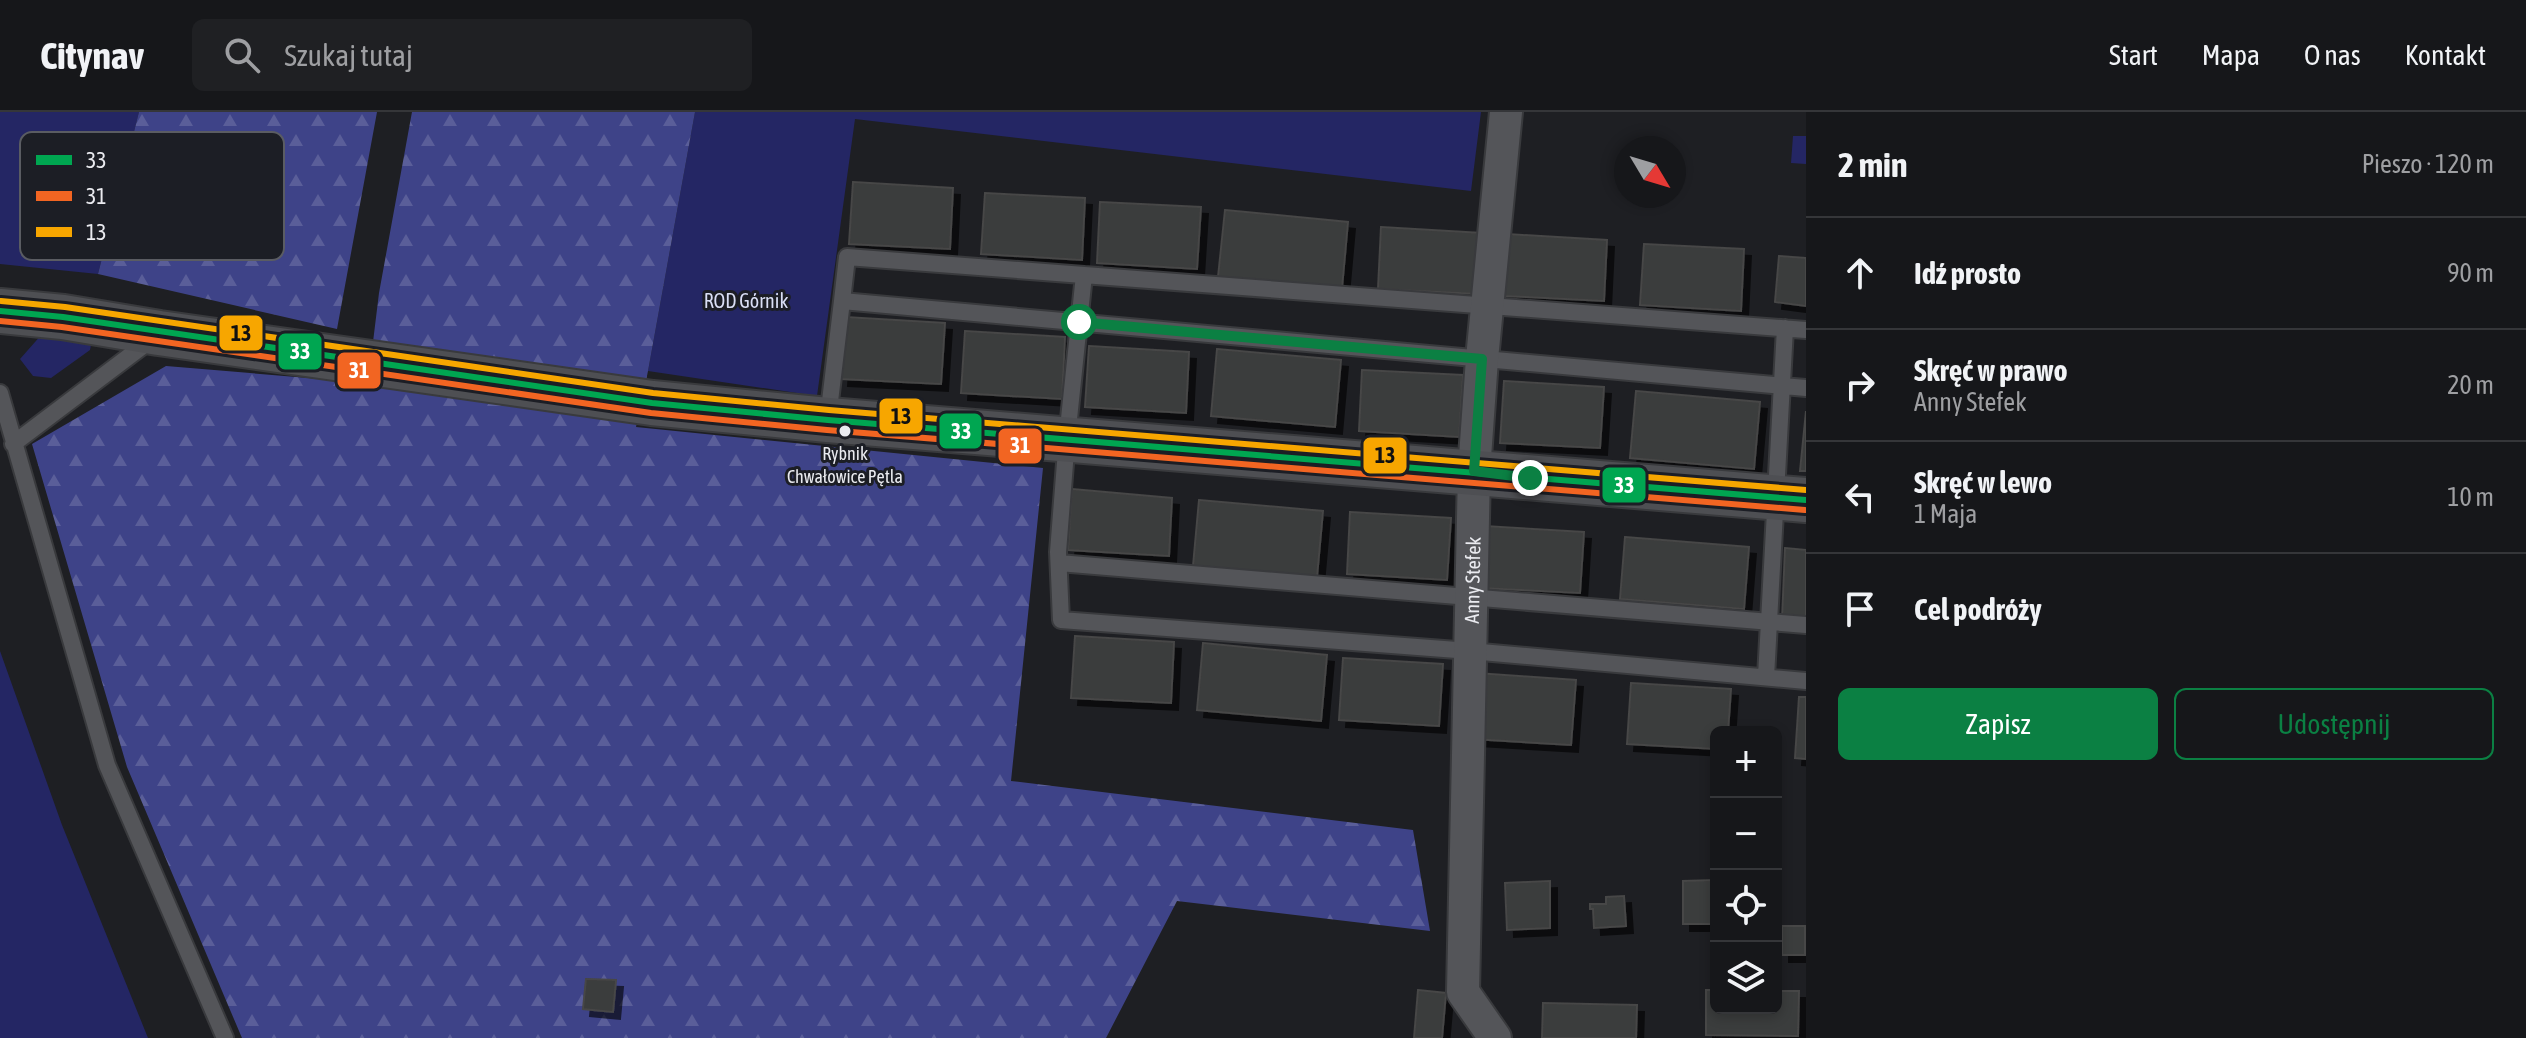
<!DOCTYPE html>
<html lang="pl">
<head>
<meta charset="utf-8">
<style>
	body { margin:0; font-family:"Asap Condensed",sans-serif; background:#1f2023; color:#f1f3f6 }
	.controls { position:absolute; right:24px; bottom:24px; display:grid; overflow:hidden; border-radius:12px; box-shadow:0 4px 12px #0003 }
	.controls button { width:72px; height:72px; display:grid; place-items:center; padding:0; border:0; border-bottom:2px solid #353639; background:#16171a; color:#f1f3f6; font:40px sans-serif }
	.compass { position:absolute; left:1614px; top:24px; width:72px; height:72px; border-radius:50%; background:#16171a; box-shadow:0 4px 12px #0003; rotate:128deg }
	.stop { position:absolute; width:24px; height:24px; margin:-18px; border:6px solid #0b8043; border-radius:50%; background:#fff }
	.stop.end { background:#0b8043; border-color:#fff; box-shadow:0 2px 8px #0008 }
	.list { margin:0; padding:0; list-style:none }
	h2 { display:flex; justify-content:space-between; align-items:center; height:104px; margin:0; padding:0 32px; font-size:34px }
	h2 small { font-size:26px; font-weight:400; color:#9e9fa2 }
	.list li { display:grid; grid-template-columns:52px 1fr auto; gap:24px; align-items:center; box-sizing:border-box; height:112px; padding:0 32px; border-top:2px solid #353639 }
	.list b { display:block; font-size:30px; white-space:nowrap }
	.list p { margin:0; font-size:26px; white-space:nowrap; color:#9e9fa2 }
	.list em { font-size:26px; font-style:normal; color:#9e9fa2 }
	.actions { display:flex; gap:16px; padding:24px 32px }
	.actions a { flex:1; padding:18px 0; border:2px solid #0b8043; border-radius:12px; text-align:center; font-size:28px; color:#0b8043 }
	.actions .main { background:#0b8043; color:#fff }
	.icon { flex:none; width:44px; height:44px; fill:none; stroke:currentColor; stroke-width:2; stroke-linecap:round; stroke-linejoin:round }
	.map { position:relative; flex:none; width:1806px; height:926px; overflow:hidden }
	header { display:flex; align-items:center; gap:48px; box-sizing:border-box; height:112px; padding:0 40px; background:#16171a; border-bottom:2px solid #353639 }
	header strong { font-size:38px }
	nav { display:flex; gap:44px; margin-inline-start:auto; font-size:28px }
	.search { width:560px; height:72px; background:#1f2023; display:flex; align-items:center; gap:20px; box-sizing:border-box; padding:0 28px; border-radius:12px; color:#9e9fa2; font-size:30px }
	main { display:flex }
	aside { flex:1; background:#16171a }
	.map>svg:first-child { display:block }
	.green { fill:#242664 }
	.forest { fill:url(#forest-firs) }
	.building { fill:#3b3c3c; stroke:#464646; stroke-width:2; filter:url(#shadow) }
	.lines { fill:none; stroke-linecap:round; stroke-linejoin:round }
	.service-casing { stroke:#393a3d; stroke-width:20 }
	.minor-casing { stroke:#393a3d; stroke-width:36 }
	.secondary-casing { stroke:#393a3d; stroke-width:48 }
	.service { stroke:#545559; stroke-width:16 }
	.minor { stroke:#545559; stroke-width:32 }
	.secondary { stroke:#4e4f53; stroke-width:44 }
	.bus-1-casing { stroke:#1c1e25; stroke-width:12 }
	.bus-2-casing { stroke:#1c1e25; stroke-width:12 }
	.bus-3-casing { stroke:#1c1e25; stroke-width:12 }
	.bus-1 { stroke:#00a651; stroke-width:6 }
	.bus-2 { stroke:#f26522; stroke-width:6 }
	.bus-3 { stroke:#f7a600; stroke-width:6 }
	.route { stroke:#0b8043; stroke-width:10 }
	.bus-dot { fill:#eaebf0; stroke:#1c1e25; stroke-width:3 }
	.labels { text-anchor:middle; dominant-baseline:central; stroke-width:6; stroke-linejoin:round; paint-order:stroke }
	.bus-label { font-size:18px; fill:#eaebf0; stroke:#1c1e25 }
	.park-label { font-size:20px; fill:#dadff6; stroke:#1c1e25 }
	.street-label { font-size:20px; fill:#eaebf0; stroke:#1c1e25 }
	.key { fill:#1c1e25; stroke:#5a5c62; stroke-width:2 }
	.key-label { font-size:22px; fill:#eaebf0 }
	.line-badge { stroke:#1c1e25; stroke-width:3 }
	.badge-label { font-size:22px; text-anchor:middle; font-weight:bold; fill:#fff }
	.pale-badge-label { font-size:22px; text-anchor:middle; font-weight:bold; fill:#111 }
</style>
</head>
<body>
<header>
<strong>Citynav</strong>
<div class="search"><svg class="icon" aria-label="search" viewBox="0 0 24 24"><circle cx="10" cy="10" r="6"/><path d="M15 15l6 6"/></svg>Szukaj tutaj</div>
<nav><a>Start</a><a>Mapa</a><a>O nas</a><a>Kontakt</a></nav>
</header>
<main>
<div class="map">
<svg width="1806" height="926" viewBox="0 0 1806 926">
	<defs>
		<pattern id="forest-firs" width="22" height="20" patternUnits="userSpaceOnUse" patternTransform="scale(2)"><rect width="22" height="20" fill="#3e4388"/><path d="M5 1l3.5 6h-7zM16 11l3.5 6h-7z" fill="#5a5e99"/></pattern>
		<filter id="shadow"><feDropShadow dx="7" dy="7" stdDeviation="0" flood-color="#0009"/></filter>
	</defs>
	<rect width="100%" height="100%" fill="#1e1f23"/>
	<!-- green -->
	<path class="green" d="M0 0H139L98 162 0 152Z
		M695 0H1481L1471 79 855 7 817 284 648 259Z
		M1793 24H1806V52L1791 51Z
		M43 221 92 228 90 238 51 266 33 264 20 247Z
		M0 539 62 713 148 926H0Z"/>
	<!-- forest -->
	<path class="forest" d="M139 0H377L337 217 98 162Z
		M412 0H695L648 259 636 315 1043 356 1011 669 1413 718 1430 819 1177 789 1106 926H242L127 655 32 332 166 254 368 271 379 181Z"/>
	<!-- building -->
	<path class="building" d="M853 70 953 76 950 137 849 132Z
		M985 81 1085 86 1082 148 981 142Z
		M1100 90 1201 95 1197 157 1097 151Z
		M1225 98 1348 110 1342 176 1218 165Z
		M1381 115 1482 121 1478 182 1378 177Z
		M1507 122 1607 128 1604 189 1504 184Z
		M1644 132 1744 137 1741 199 1640 193Z
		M1779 144 1806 146V194L1775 190Z
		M845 205 945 211 941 272 841 267Z
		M965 219 1065 225 1062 287 961 281Z
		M1089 234 1189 240 1186 301 1085 295Z
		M1217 237 1341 248 1335 315 1211 304Z
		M1362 258 1463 263 1459 325 1359 319Z
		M1504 269 1604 275 1600 336 1500 331Z
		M1636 279 1760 290 1754 357 1630 346Z
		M1806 299V359H1800Z
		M1072 377 1172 386 1169 444 1068 438Z
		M1199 388 1323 399 1317 465 1193 454Z
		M1350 400 1451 406 1447 468 1347 462Z
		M1484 414 1584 420 1580 481 1480 476Z
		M1625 425 1749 435 1744 497 1620 487Z
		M1785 436 1806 438V510L1782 508Z
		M1075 524 1174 530 1171 591 1071 586Z
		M1203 531 1327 543 1321 609 1197 598Z
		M1343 546 1443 552 1439 614 1339 608Z
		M1476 561 1576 568 1571 633 1473 627Z
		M1631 571 1731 577 1728 620H1716V637L1627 632Z
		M1799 585H1806V647L1795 646Z
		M1716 768V812H1683V769Z
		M1550 769V816L1507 818 1505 771Z
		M1624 784 1626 814 1594 816 1593 797H1590V792H1606V785Z
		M1782 814H1805V843H1782Z
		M586 867 616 868 613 900 583 897Z
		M1418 878 1446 881 1442 926H1414Z
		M1706 878H1716V896H1776V879H1799L1798 924 1706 923Z
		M1543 891 1637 893 1636 926H1542Z"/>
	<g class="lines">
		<!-- service casing -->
		<g class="service-casing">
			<path id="service" d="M1084 163 1067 326 1058 440 1061 508 1470 539 1806 569
				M842 189 847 145 1806 218
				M0 281 107 653 225 926
				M828 306 842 189 1806 276
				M13 332 152 227
				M1059 451 1806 513
				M1766 565 1785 216"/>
		</g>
		<!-- minor casing -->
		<g class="minor-casing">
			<g id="minor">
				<path id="s1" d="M1495 926 1463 880 1474 359 1482 247 1506 0"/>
			</g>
		</g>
		<!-- secondary casing -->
		<g class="secondary-casing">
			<path id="secondary" d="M0 199 63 205 159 221 652 291 828 308 1806 388"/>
		</g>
		<!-- service -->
		<use href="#service" class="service"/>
		<!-- minor -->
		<use href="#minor" class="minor"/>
		<!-- secondary -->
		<use href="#secondary" class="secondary"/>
		<!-- bus-1 casing -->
		<g class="bus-1-casing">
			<path id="bus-1" d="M0 199 63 205 652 291 828 308 1806 388"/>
		</g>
		<!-- bus-2 casing -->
		<g class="bus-2-casing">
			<path id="bus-2" d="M0 209 62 215 651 301 827 318 1805 398"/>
		</g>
		<!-- bus-3 casing -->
		<g class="bus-3-casing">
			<path id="bus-3" d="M1 189 65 195 653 281 829 298 1806 378"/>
		</g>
		<!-- bus-1 -->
		<use href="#bus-1" class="bus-1"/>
		<!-- bus-2 -->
		<use href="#bus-2" class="bus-2"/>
		<!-- bus-3 -->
		<use href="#bus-3" class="bus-3"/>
	</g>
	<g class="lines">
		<!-- route -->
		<path class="route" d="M1079 210 1482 247 1474 359 1530 366"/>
	</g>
	<!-- markers -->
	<circle class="bus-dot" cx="845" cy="319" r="7"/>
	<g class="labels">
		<!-- bus labels -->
		<g class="bus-label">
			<text x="845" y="341">Rybnik<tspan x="845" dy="23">Chwałowice Pętla</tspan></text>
		</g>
		<!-- park labels -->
		<g class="park-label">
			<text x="746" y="188">ROD Górnik</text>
		</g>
		<!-- street labels -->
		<g class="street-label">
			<text stroke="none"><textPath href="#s1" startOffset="468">Anny Stefek</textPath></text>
		</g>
	</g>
	<!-- legend -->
	<rect x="20" y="20" width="264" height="128" rx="12" class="key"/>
	<rect x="36" y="43" width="36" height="10" fill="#00a651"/>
	<rect x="36" y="79" width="36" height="10" fill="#f26522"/>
	<rect x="36" y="115" width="36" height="10" fill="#f7a600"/>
	<g class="key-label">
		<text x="86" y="56">33</text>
		<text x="86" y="92">31</text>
		<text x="86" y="128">13</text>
	</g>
	<g class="line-badge">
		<rect x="218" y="202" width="46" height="38" rx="8" fill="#f7a600"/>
		<rect x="277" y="220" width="46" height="39" rx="8" fill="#00a651"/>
		<rect x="336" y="239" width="46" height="39" rx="8" fill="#f26522"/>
		<rect x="878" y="285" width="46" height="38" rx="8" fill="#f7a600"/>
		<rect x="938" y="300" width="45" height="38" rx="8" fill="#00a651"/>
		<rect x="997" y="315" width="46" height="38" rx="8" fill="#f26522"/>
		<rect x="1362" y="324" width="46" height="39" rx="8" fill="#f7a600"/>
		<rect x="1601" y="354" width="46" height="38" rx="8" fill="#00a651"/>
	</g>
	<g class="badge-label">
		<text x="300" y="247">33</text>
		<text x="359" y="266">31</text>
		<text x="961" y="327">33</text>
		<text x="1020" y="341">31</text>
		<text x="1624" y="381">33</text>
	</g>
	<g class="pale-badge-label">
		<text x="241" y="229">13</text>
		<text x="901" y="312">13</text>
		<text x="1385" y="351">13</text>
	</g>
</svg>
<div class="controls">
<button>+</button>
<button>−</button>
<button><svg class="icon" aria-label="locate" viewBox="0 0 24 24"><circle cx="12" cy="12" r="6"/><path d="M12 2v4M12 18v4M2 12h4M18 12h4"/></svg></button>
<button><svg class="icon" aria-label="layers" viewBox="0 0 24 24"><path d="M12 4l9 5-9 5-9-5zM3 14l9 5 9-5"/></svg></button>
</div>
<svg class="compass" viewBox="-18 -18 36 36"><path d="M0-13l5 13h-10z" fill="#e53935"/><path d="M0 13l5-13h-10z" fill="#9e9fa2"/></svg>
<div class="stop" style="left:1079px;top:210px"></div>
<div class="stop end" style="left:1530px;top:366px"></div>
</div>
<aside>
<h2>2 min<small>Pieszo · 120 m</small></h2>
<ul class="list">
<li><svg class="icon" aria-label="ahead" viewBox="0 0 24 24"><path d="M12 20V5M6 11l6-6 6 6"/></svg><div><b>Idź prosto</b></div><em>90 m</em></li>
<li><svg class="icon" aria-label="right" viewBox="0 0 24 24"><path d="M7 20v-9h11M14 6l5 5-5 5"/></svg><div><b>Skręć w prawo</b><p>Anny Stefek</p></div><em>20 m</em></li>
<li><svg class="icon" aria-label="left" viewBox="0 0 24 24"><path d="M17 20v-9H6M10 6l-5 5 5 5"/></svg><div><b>Skręć w lewo</b><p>1 Maja</p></div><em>10 m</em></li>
<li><svg class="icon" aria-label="arrive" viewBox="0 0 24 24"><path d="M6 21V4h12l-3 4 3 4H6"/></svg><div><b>Cel podróży</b></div></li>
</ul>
<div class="actions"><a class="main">Zapisz</a><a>Udostępnij</a></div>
</aside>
</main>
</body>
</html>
